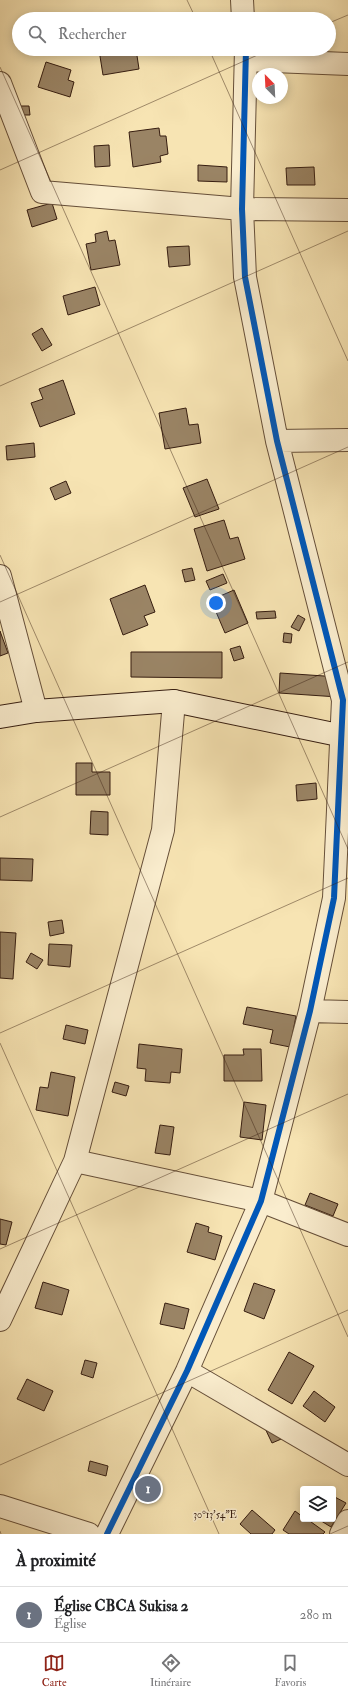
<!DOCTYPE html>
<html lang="fr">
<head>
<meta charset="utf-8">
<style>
	body { margin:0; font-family:"IM FELL Double Pica",serif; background:#f6f6f6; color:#202124 }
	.controls { position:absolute; right:12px; bottom:12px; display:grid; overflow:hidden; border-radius:4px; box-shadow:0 2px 10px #0003 }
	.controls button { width:36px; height:36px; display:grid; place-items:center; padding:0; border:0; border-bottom:1px solid #e0e0e0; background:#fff; color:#202124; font:20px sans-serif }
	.compass { position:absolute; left:252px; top:68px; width:36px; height:36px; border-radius:50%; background:#fff; box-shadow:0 2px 10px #0003; rotate:336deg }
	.you { position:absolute; left:216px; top:603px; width:14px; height:14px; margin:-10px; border:3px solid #fff; border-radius:50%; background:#1a73e8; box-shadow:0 0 0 6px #1a73e833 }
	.badge { display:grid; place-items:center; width:26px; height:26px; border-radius:50%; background:#8f2418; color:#fff; font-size:13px; font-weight:700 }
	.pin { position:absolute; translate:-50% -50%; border:2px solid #fff; box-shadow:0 1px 4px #0006 }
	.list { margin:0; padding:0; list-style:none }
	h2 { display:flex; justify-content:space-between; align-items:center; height:52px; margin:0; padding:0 16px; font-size:17px }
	h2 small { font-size:13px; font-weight:400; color:#757577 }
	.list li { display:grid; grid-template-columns:26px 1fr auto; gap:12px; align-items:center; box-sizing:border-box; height:56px; padding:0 16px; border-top:1px solid #e0e0e0 }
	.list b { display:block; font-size:15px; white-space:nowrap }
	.list p { margin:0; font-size:13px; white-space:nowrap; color:#757577 }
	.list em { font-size:13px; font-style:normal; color:#757577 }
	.icon { flex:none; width:22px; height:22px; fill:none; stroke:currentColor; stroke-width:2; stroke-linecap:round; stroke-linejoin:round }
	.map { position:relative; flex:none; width:348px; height:1534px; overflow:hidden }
	.search { position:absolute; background:#fff; box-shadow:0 2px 10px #0003; left:12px; right:12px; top:12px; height:44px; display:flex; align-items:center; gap:10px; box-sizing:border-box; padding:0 14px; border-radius:22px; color:#757577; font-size:15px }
	.sheet { height:108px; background:#fff }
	nav { display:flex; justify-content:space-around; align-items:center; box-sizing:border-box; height:56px; border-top:1px solid #e0e0e0; background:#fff; font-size:11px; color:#757577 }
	nav a { display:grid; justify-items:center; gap:2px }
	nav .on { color:#8f2418 }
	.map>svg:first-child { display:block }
	.building { fill:#9a8465; stroke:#361d10 }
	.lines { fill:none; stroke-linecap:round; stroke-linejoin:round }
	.street-casing { stroke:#664f39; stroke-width:24 }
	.secondary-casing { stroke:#361d10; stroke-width:24 }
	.street { stroke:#faedce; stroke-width:22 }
	.secondary { stroke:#faedce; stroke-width:22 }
	.cycleway-casing { stroke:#faedce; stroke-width:8 }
	.cycleway { stroke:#0057b8; stroke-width:6 }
	.ticks { fill:none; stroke:#361d10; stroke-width:1; stroke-opacity:0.45 }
	.ticks-label { font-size:10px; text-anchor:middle; fill:#361d10; stroke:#faedce; stroke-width:3; stroke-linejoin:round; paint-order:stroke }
</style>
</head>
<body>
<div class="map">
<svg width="348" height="1534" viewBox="0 0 348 1534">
	<rect width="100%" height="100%" fill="#f7e4b3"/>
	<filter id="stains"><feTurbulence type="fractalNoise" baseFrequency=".005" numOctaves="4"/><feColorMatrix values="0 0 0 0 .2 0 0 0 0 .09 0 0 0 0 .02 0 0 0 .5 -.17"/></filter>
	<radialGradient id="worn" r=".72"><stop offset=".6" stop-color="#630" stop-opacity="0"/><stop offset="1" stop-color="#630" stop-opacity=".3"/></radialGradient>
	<!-- building -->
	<path class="building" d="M106 49H136L139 69 103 75 99 50Z
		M46 62 71 70 68 80 74 82 70 97 38 87Z
		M17 106H29L30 115H18Z
		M159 128 160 136H166L168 154 160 156 161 162 133 167 129 132Z
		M109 145 110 166 95 167 94 146Z
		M198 165 227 167V182L198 181Z
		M314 167 315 185H287L286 168Z
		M52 203 57 219 32 227 27 210Z
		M107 231 109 241 115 240 120 265 91 270 86 244 96 242 95 234Z
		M189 246 190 265 169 267 167 247Z
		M95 287 100 305 68 315 63 296Z
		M42 328 52 345 42 351 32 334Z
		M63 380 75 414 40 427 31 403 43 399 39 389Z
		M186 408 189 425 198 424 201 443 165 449 159 413Z
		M34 443 35 457 7 460 6 446Z
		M207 479 219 509 195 517 183 488Z
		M66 481 71 493 55 500 50 488Z
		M224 520 230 539 238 537 245 559 207 571 194 529Z
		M192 568 195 580 185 582 182 570Z
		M223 574 227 583 210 590 206 581Z
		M145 585 155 612 144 616 148 625 123 635 110 599Z
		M234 590 248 623 225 633 211 600Z
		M275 611 276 618 257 619 256 612Z
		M298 615 305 619 299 631 291 627Z
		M0 631 8 653 0 656Z
		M284 633 292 634 291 643 283 642Z
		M240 646 244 658 234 661 230 649Z
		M131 652H222V678L131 677Z
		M280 673 339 677 338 697 279 693Z
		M76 763H92V772H110V795H76Z
		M316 783 317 799 297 801 296 785Z
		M91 811 108 812V835L90 834Z
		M0 858 33 859 32 881 0 880Z
		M62 920 64 933 50 936 48 922Z
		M0 932 16 933 13 979 0 978Z
		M49 944 72 945 70 967 48 965Z
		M31 953 43 960 37 969 26 962Z
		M247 1007 296 1016 290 1047 270 1043 273 1030 243 1024Z
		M66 1025 88 1030 85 1044 63 1039Z
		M139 1044 182 1049 180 1073 171 1072 170 1083 145 1081 146 1069 137 1068Z
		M243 1049H261L262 1081H224V1055H244Z
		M51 1072 75 1077 68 1116 36 1110 40 1087 48 1088Z
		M115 1082 129 1086 126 1096 112 1092Z
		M244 1102 266 1105 262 1140 240 1137Z
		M160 1125 174 1127 170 1155 155 1153Z
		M310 1193 338 1204 333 1216 305 1205Z
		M0 1219 12 1222 6 1245 0 1244Z
		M196 1223 209 1227 208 1232 222 1236 215 1260 187 1252Z
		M43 1282 69 1290 62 1315 35 1308Z
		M254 1283 275 1290 264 1319 244 1311Z
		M165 1303 189 1309 184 1329 160 1324Z
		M289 1352 314 1366 292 1404 268 1390Z
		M85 1360 97 1363 93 1378 81 1374Z
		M27 1379 53 1391 44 1411 17 1399Z
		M314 1391 335 1407 325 1422 303 1406Z
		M262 1422 286 1437 272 1443Z
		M90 1461 108 1466 106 1476 88 1471Z
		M333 1496 346 1503 331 1527 318 1519H333Z
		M252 1510 275 1530 272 1534H251L240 1524Z
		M295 1511 303 1517V1519H307L325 1532 323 1534H289L283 1530Z"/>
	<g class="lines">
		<!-- street casing -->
		<g class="street-casing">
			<path id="street" d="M242 0 243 19
				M247 60 348 64
				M0 83 42 192 242 209 348 210
				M277 441 348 440
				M0 576 36 711
				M310 1011 348 1012
				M75 1161 261 1201 348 1235
				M0 1320 75 1161 163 830 174 701
				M187 1371 348 1465
				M0 1506 89 1534
				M107 1534 187 1371 261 1201 310 1011 334 898 343 700 277 441 245 277 242 209 246 49
				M341 1534 348 1521"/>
		</g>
		<!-- secondary casing -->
		<g class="secondary-casing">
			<path id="secondary" d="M0 717 36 711 174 701 348 737"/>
		</g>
		<!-- street -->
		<use href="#street" class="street"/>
		<!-- secondary -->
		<use href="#secondary" class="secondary"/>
		<!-- cycleway casing -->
		<g class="cycleway-casing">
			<path id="cycleway" d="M107 1534 187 1371 261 1201 310 1011 334 898 343 700 277 441 245 277 242 209 246 49"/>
		</g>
		<!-- cycleway -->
		<use href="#cycleway" class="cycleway"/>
	</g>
	<!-- ticks -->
	<path class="ticks" d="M187 0 196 19M329 23 348 15M209 49 348 361M0 67 348 849M0 170 271 49M0 386 348 231M0 555 348 1337M0 602 348 447M0 817 348 662M0 1033 348 878M0 1043 219 1534M0 1249 348 1094M0 1465 348 1310M0 1531 1 1534M330 1534 348 1526"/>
	<g class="ticks-label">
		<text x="215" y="1518">30°13'54"E</text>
	</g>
	<rect width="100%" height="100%" filter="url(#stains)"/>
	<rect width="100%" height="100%" fill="url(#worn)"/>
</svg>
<div class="controls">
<button><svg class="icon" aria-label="layers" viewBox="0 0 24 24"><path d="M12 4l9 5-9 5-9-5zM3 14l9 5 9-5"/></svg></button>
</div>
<svg class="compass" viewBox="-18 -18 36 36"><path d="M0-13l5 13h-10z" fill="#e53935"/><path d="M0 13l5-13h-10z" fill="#757577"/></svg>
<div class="you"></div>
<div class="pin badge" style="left:148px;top:1489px;background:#6b7280">1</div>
<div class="search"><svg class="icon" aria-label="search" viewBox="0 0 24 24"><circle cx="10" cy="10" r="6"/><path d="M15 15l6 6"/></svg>Rechercher</div>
</div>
<section class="sheet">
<h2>À proximité<small></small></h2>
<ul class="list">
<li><span class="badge" style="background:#6b7280">1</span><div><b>Église CBCA Sukisa 2</b><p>Église</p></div><em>280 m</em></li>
</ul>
</section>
<nav>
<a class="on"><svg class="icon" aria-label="map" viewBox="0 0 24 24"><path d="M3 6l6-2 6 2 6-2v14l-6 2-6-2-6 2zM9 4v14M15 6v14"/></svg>Carte</a>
<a><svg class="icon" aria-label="directions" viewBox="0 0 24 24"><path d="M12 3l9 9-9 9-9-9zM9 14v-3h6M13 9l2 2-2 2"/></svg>Itinéraire</a>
<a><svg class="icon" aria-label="saved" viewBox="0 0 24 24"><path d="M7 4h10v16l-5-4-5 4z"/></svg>Favoris</a>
</nav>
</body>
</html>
